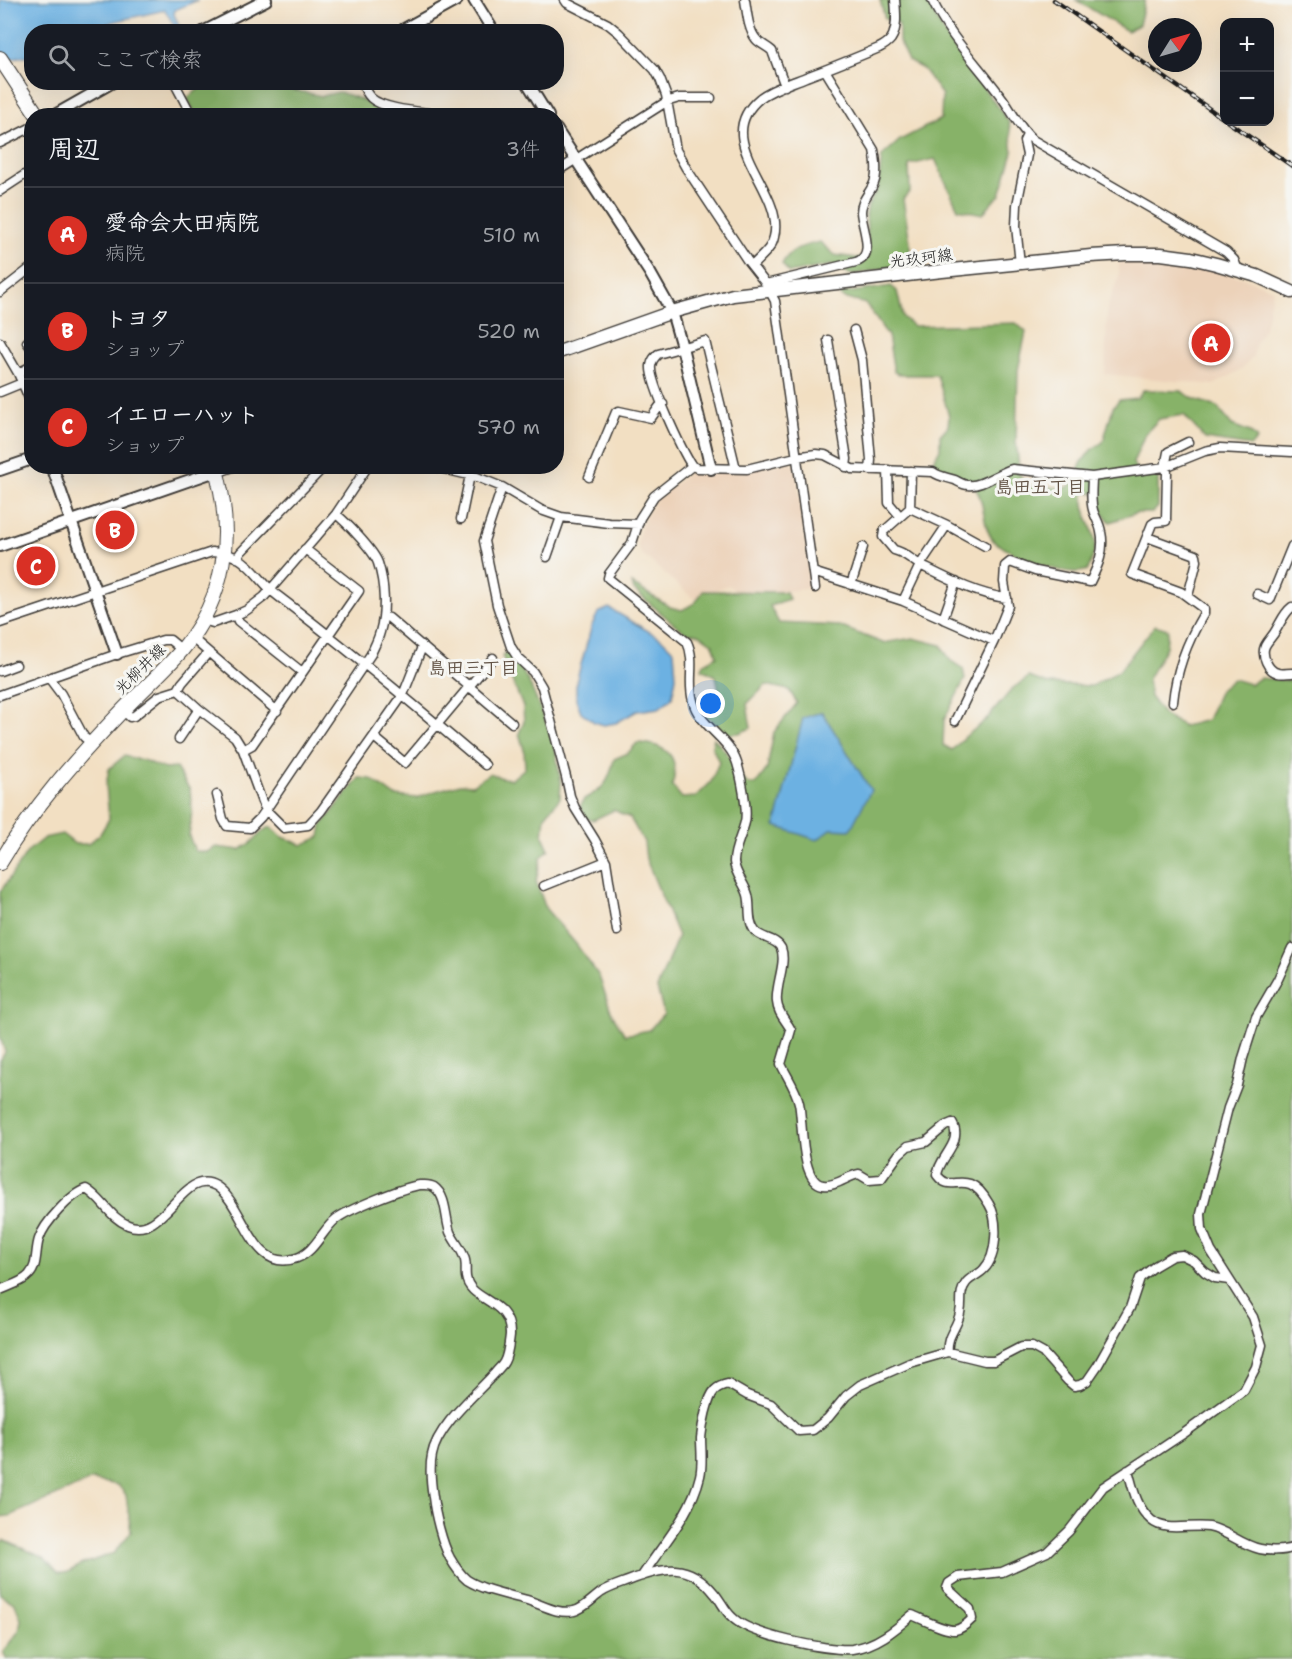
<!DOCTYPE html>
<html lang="ja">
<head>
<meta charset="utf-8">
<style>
	body { margin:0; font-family:"Shantell Sans","Klee One",sans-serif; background:#242831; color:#f1f3f6 }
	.controls { position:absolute; right:18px; top:18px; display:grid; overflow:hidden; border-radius:12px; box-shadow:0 6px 24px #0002 }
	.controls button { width:54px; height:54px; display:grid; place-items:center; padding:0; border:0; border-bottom:2px solid #363941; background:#171b24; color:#f1f3f6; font:30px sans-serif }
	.compass { position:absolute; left:1148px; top:18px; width:54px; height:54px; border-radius:50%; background:#171b24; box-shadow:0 6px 24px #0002; rotate:53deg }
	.you { position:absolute; left:711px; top:704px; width:21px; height:21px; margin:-15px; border:4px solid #fff; border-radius:50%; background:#1a73e8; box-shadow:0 0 0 9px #1a73e833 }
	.badge { display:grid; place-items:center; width:39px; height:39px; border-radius:50%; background:#d93025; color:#fff; font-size:20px; font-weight:700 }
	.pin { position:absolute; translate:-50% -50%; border:3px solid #fff; box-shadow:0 2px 6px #0006 }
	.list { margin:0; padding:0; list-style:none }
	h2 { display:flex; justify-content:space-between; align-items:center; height:78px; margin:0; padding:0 24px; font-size:26px }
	h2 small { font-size:20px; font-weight:400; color:#9ea1a6 }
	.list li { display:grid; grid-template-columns:39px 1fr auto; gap:18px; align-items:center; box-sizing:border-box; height:96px; padding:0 24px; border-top:2px solid #363941 }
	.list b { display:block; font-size:22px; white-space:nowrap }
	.list p { margin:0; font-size:20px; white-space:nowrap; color:#9ea1a6 }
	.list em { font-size:20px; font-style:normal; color:#9ea1a6 }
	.icon { flex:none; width:33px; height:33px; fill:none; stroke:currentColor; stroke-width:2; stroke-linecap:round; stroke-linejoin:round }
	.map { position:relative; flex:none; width:1292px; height:1659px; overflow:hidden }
	.search { position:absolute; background:#171b24; box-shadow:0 6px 24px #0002; left:24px; top:24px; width:540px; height:66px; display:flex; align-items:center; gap:15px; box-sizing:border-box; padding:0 21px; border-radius:24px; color:#9ea1a6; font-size:22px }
	.panel { position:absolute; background:#171b24; box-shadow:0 6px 24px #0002; left:24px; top:108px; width:540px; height:366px; border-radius:24px }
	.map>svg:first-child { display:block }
	.built { fill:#ecd2b9 }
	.forest { fill:#87b268; stroke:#526742; stroke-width:1.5 }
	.water { fill:#6cb1e2; stroke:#44667f; stroke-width:1.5 }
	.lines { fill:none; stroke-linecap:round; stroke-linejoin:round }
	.minor-casing { stroke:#3c3935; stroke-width:11 }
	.tertiary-casing { stroke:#3c3935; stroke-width:14 }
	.secondary-casing { stroke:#3c3935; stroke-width:15 }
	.primary-casing { stroke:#3c3935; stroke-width:16 }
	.minor { stroke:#fff; stroke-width:8 }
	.tertiary { stroke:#fff; stroke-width:10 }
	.secondary { stroke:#fff; stroke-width:12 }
	.primary { stroke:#fff; stroke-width:14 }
	.rail-casing { stroke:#1c1c1c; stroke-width:4.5 }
	.rail { stroke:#f6f6f2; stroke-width:2; stroke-dasharray:7; stroke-linecap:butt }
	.labels { text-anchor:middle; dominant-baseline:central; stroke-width:6; stroke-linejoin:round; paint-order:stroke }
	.street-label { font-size:16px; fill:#1c1c1c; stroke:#f6f6f2 }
	.neighbourhood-label { font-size:18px; font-weight:bold; fill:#615245; stroke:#f6f6f2 }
</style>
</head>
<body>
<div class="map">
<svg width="1292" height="1659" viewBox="0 0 1292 1659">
	<rect width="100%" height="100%" fill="#f6f6f2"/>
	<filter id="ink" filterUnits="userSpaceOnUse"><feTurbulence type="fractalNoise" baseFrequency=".0167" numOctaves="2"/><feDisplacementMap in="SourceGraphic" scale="12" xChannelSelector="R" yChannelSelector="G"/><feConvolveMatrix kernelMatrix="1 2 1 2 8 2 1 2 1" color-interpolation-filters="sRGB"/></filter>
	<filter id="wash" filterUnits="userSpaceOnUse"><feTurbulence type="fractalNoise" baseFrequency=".008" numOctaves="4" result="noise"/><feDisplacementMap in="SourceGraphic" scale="24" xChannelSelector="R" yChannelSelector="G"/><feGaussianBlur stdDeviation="1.35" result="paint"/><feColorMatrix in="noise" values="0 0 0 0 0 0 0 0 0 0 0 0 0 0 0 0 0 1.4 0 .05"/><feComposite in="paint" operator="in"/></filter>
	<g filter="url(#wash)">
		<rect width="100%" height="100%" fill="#f2dfc2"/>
		<!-- built -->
		<path class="built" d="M1119 261 1181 263 1241 277 1273 289 1265 327 1256 342 1253 357 1242 369 1214 385 1105 374 1107 308 1119 276Z
			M787 462 792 463 796 469 811 588 743 597 728 585 694 599 641 553 637 545 641 525 657 498 688 473 741 472Z"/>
		<!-- forest -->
		<path class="forest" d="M880 0H926L947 38 1009 122 1013 152 1000 195 992 202 983 214 958 209 935 159 909 165 910 191 903 199 910 242V255L898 266 851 275 832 265 789 273 782 264C791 248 802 246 820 242L835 255 857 258 869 255 866 216 868 205 878 188 882 156 900 140 941 119 942 95 923 69 908 61 899 41V24L885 19Z
			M1076 0H1145L1139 25 1127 31Z
			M212 83H260L322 96 339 92 360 99 377 108 381 115H196L187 98 204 85Z
			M891 286 897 291 903 317 913 326 1016 323 1026 332 1018 370 1016 441 1020 476 1029 486 1065 488 1071 485 1082 462 1091 450 1103 442 1113 407 1119 400 1137 398 1143 390 1181 391 1194 399 1217 407 1232 425 1250 432 1257 439 1251 446 1205 439 1184 415 1159 419 1145 434 1133 463 1139 474 1158 477V507L1152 513H1136L1110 522 1102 512 1096 494 1085 491C1079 510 1096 528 1095 547 1095 554 1090 563 1088 570 1065 578 1024 559 1004 548 1001 545 995 543 993 540 982 526 985 503 977 491 969 477 948 473 933 467L932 463 940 449V435L948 426 949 416 937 375H901L894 372 888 336 866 304 843 298 839 294Z
			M632 584 670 607 682 610 695 603 703 591 786 592 789 599 770 606 779 623 839 626 883 643 913 638 941 645 950 660 963 669 965 679 944 720 943 745 952 750 966 736 985 721 1013 688 1029 677 1048 684 1092 686 1119 671 1155 625 1168 629 1166 647 1148 679 1150 697 1164 715 1184 726 1207 720 1220 690 1233 679 1250 684 1260 678 1292 681V1659H6L3 1651 19 1631 21 1619 15 1604 0 1594V1543L4 1540 44 1558 59 1573H66L83 1564 114 1553 131 1532 126 1495 118 1485 92 1480 9 1516 0 1517V1061L5 1052 0 1037V892L28 851 44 838 62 834 75 844H88L100 834 109 819 106 785 109 769 124 756 143 760 165 769 176 768 190 790 192 811 189 836 195 851 207 852 216 847 240 850 251 843 264 830 270 827 283 837 302 845 320 837 322 825 359 778 371 779 395 796 417 798 432 792 460 784 472 785 490 773 502 778 512 779 525 768 524 750 519 733 524 722 523 707 502 656 507 652 514 658 529 682 554 742 561 782 560 798 545 816 543 836 549 849 541 858 536 881 546 909 576 944 599 976 612 1014 625 1035 649 1030 664 1014 657 988 678 936 646 859 644 842 630 818 614 810 593 820 587 819 580 807 584 799C605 788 609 782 614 759L628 753 637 743C666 744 681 756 672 786L682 798 696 797 711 782 719 762 712 747 714 738 729 756 738 774 748 784H756L767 769 774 732 797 703 789 690 766 685 747 704 751 728 739 733 727 734 703 713 707 700 719 691 716 676 702 669 704 663 717 656 713 644 699 634 685 632 668 619 634 590Z"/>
		<!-- water -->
		<path class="water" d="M0 0H198L175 10 174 14 181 31H177L165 10 112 22 92 31 32 32 31 55 0 60Z
			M609 608 662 639 674 651 676 677 672 698 659 708 637 711 616 723 604 725 594 722 581 712 576 699V682L592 625 598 613Z
			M822 712 871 790 850 830 831 829 817 840 775 826 803 718Z"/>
	</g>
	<g filter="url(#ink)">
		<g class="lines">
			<!-- minor casing -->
			<g class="minor-casing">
				<path id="minor" d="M565 0 567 3 608 24 619 33 655 70 660 79 666 95 676 150 686 168 747 260 766 284 775 301 815 588
					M745 0C747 12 748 29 756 39 760 44 767 46 772 51L785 86
					M932 0C949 37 979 66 1003 99 1013 113 1020 129 1033 140L1226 252 1234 260 1238 270
					M174 82 192 116
					M362 82C364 88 367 94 371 98 385 111 431 112 449 116
					M0 143 32 127
					M556 172 666 102 679 98H711
					M0 191 32 170
					M1020 264 1016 226 1017 205 1027 155 1024 141 1027 135
					M752 266C760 257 772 249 774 237 786 190 708 141 760 98 773 88 792 83 806 77 831 68 855 58 879 48 883 46 888 43 891 39 898 29 896 11 895 0
					M766 284 856 262C876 256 862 228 861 212 861 200 870 193 874 183 878 173 876 160 874 150L825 70
					M0 292 32 267
					M854 330 862 360 871 460 870 470
					M32 338 27 342 32 349
					M828 340 847 459 846 467
					M0 342 18 373 32 405
					M18 373 32 366
					M0 392 22 383
					M431 466 477 477 502 487 541 510 561 517 609 523 638 524
					M692 466C682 451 649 381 651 366 652 360 654 358 658 354L705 341 736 469
					M888 470 889 503 900 516
					M911 471 910 508 947 525 985 546
					M589 477 616 412 619 411 651 418 659 407 663 404
					M502 487 484 541 497 605 511 647 518 658 533 672 542 687 566 777 570 796 575 808 595 840 606 861 617 931
					M910 508 884 531 883 537 894 550C905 552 912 561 922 566 948 579 978 595 1007 598
					M461 519 470 475V466
					M1147 537 1196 555 1197 561 1189 592 1186 595
					M547 557 561 517
					M237 558 241 552 321 470
					M813 572 903 601 994 641
					M851 585 863 547
					M1257 594 1270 600 1292 546
					M903 601 920 565 947 525
					M1292 607C1284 613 1281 622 1276 630 1273 636 1268 640 1265 646 1261 655 1268 671 1278 673 1282 674 1287 673 1292 673
					M236 615 238 621 302 672
					M389 618 512 723
					M943 619 956 582
					M202 620 213 623 236 615 247 610 264 597 336 514 368 466
					M0 623 212 552C221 553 230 554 238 558 253 566 264 586 278 596 349 650 417 707 485 765
					M192 638 277 711
					M0 671 16 665
					M49 678 61 694 84 737 91 743
					M178 690 199 709 235 737 243 750 262 802 266 810 284 828 308 825 321 811 403 695 422 647
					M0 695 117 654 163 640H170L182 650
					M1173 702C1176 670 1188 640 1204 613V609L1181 592 1132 574 1152 524 1155 522 1166 521 1167 472 1165 467 1168 452 1188 442
					M122 710 130 717 134 716 159 696 178 690 182 683 208 653
					M955 721 994 641 1008 606 1004 582 1005 566 1010 562 1035 571 1090 582C1098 566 1105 550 1101 532 1100 524 1095 517 1093 510 1090 499 1092 487 1092 477
					M374 737 405 763 493 658
					M179 739 199 709
					M243 750 252 745 359 591 305 549
					M217 795 223 819 227 826 250 828 261 817 371 654C374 647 378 640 380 632 386 612 385 584 378 563 374 551 347 523 336 514
					M544 886 606 861
					M0 1290C9 1286 23 1282 29 1275 38 1266 35 1251 39 1239 44 1223 71 1194 86 1189 102 1198 110 1218 128 1225 165 1240 183 1166 216 1186 245 1204 251 1275 297 1258 315 1252 322 1230 336 1219 349 1209 404 1187 420 1185 426 1185 429 1184 434 1187 447 1196 445 1218 450 1232 454 1241 461 1248 464 1257 467 1263 465 1270 466 1277 470 1302 511 1299 510 1335 509 1343 508 1355 504 1362 502 1366 498 1369 495 1373 475 1395 437 1426 432 1455 429 1469 431 1484 433 1497 435 1514 442 1543 450 1558 454 1565 461 1575 467 1580 485 1591 506 1594 527 1600 541 1604 558 1615 574 1611 584 1609 593 1598 602 1592 610 1587 620 1584 628 1581 664 1567 689 1561 715 1594 721 1601 725 1611 732 1617 749 1635 827 1651 852 1649 876 1646 895 1630 912 1615 922 1619 945 1631 955 1630 962 1629 968 1623 972 1619L970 1609 947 1588 949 1583 958 1577 1002 1572 1047 1552 1069 1531 1103 1487 1183 1434 1244 1390 1256 1367 1262 1345 1253 1317 1211 1251 1202 1229 1201 1214 1228 1108 1237 1085 1243 1058 1256 1017 1278 979 1292 948
					M948 1352C946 1335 957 1329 960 1313 963 1301 958 1294 966 1283 970 1277 979 1275 984 1269 997 1256 999 1220 989 1204 985 1197 978 1187 970 1184 957 1179 948 1190 937 1175 939 1157 964 1142 952 1123L945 1126 926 1142 908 1146 899 1154 881 1179 869 1180 859 1174C847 1176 836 1187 823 1185 800 1182 803 1120 799 1103 796 1089 787 1077 781 1064L791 1030C786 1020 778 1014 777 1002 775 986 787 963 781 948 776 938 761 939 755 931 747 921 751 906 748 895 745 884 735 874 734 862 734 848 742 835 745 822 748 809 741 776 737 763 729 738 699 726 693 701 687 681 696 661 687 642L608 578 609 574 632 543 640 518 654 496 692 466 697 468 747 469 796 457 816 454 825 455 852 469 933 472C940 477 946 477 955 480 959 482 963 485 968 485 981 487 998 473 1012 469L1092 477 1165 467 1205 451 1220 448 1292 452
					M1128 1470C1133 1488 1136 1507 1151 1520 1166 1533 1190 1524 1209 1527 1228 1531 1241 1545 1260 1549 1269 1551 1283 1551 1292 1548
					M642 1576C663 1544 691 1514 700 1476 703 1464 701 1450 701 1438 702 1427 707 1398 715 1390 719 1386 723 1385 728 1384L747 1395 771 1404 799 1431 813 1430 828 1418 846 1396 860 1385 910 1363 948 1352 985 1361H994L1021 1347H1032L1043 1353 1068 1381 1074 1386 1080 1385 1087 1381 1098 1365 1130 1308 1140 1278 1155 1266 1172 1256 1182 1255 1194 1261 1205 1272 1215 1278 1229 1280"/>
			</g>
			<!-- tertiary casing -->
			<g class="tertiary-casing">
				<path id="tertiary" d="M474 0 494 32
					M203 32 266 0
					M399 32 457 0
					M527 82 548 116
					M53 116 113 82
					M556 129 650 273 672 312 682 347 711 469
					M52 466 117 654
					M0 470 32 459
					M0 546 216 471"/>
			</g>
			<!-- secondary casing -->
			<g class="secondary-casing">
				<path id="secondary" d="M556 353 672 312 733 295 942 271 1091 256 1126 254H1161L1191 258 1216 264 1257 276 1292 292
					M216 471 230 466"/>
			</g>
			<!-- primary casing -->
			<g class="primary-casing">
				<path id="primary" d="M0 58 38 116
					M0 863C33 807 76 759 121 712 141 691 163 672 182 650 227 596 234 532 215 466"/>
			</g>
			<!-- minor -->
			<use href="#minor" class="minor"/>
			<!-- tertiary -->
			<use href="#tertiary" class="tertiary"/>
			<!-- secondary -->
			<use href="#secondary" class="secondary"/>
			<!-- primary -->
			<use href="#primary" class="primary"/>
			<!-- rail casing -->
			<g class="rail-casing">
				<path id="rail" d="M1054 0 1224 119
					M1228 122 1292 166"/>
			</g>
			<!-- rail -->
			<use href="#rail" class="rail"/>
		</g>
	</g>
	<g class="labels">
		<!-- street labels -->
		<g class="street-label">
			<text transform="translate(921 258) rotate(-7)">光玖珂線</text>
			<text transform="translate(140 669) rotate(-45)">光柳井線</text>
		</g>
		<!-- neighbourhood labels -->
		<g class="neighbourhood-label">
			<text x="1040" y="487">島田五丁目</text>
			<text x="473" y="668">島田三丁目</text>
		</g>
	</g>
</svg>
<div class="controls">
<button>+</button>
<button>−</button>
</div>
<svg class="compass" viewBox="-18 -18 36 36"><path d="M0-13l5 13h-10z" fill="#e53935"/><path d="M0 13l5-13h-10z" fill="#9ea1a6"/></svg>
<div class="you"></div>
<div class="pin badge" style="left:1211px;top:343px">A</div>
<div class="pin badge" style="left:115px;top:530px">B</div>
<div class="pin badge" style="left:36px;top:566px">C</div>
<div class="search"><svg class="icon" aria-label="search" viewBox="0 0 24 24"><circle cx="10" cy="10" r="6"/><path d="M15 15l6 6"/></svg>ここで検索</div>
<section class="panel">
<h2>周辺<small>3件</small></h2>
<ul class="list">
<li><span class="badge">A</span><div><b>愛命会大田病院</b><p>病院</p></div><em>510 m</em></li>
<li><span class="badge">B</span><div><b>トヨタ</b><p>ショップ</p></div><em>520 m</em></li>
<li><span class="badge">C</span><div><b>イエローハット</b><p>ショップ</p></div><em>570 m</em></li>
</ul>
</section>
</div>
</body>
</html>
